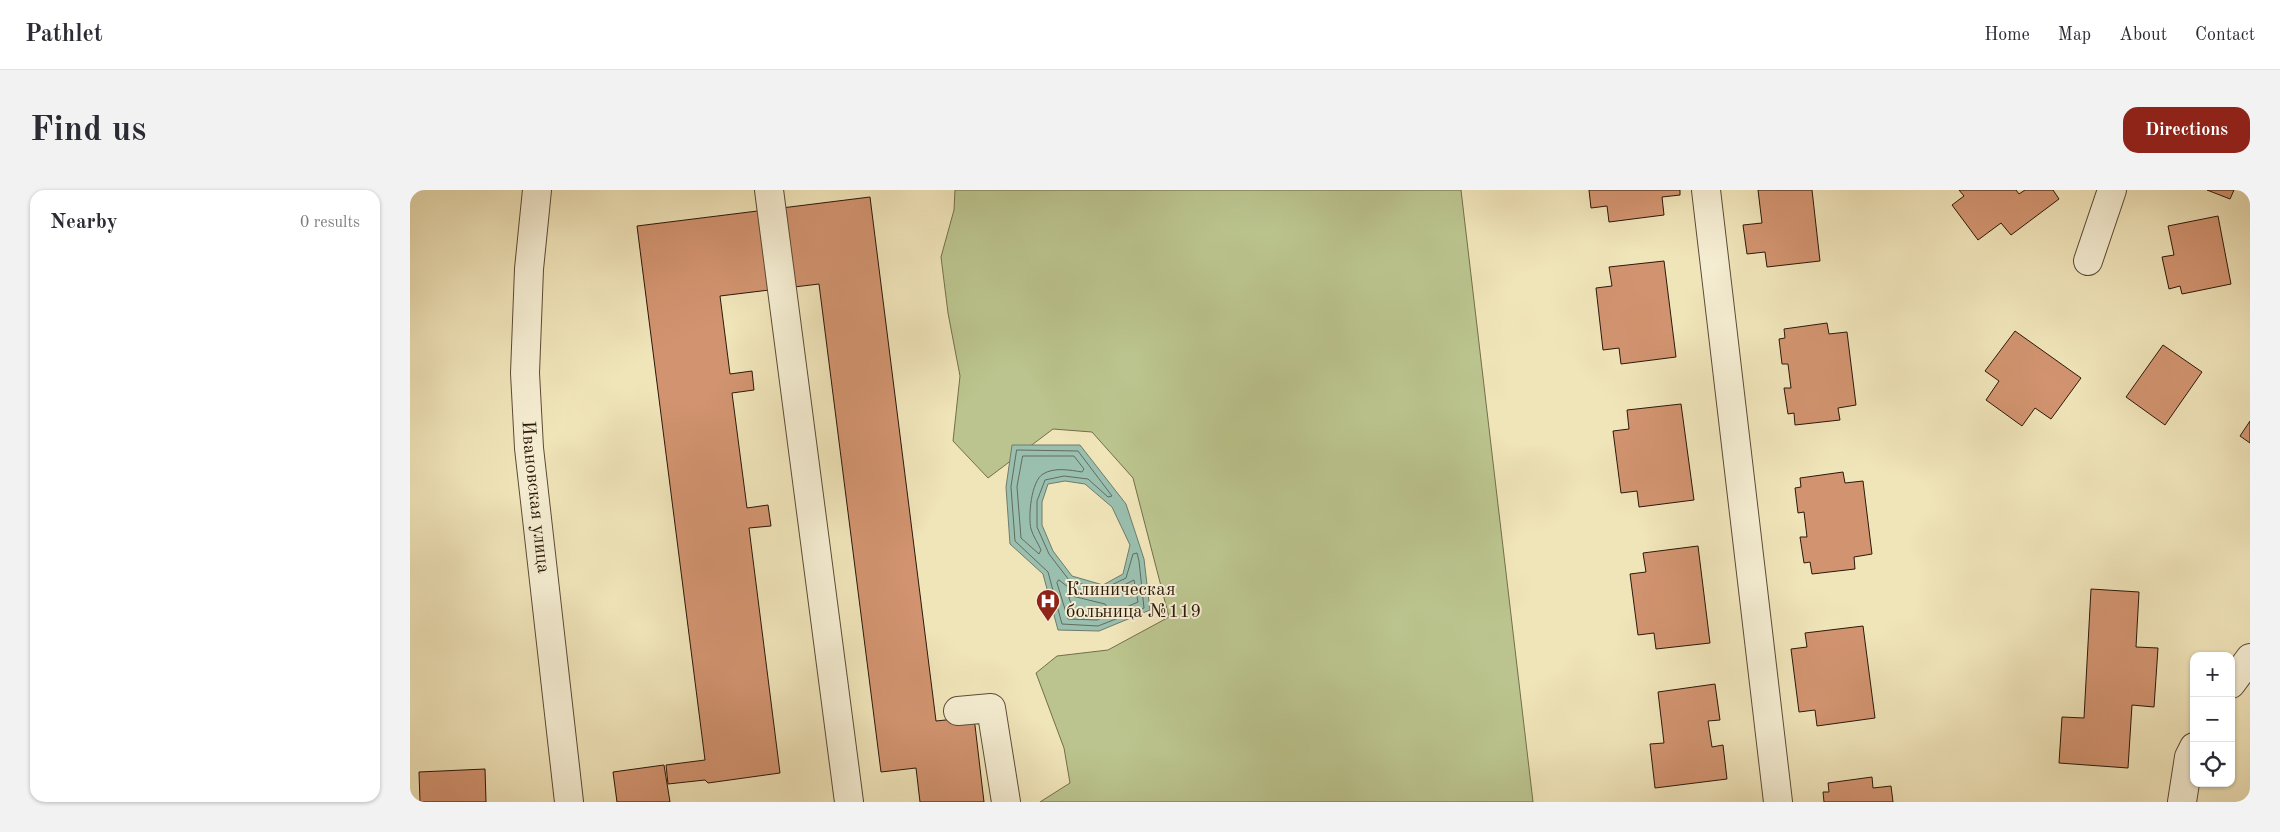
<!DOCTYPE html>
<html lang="en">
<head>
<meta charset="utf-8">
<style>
	body { margin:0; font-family:"Old Standard TT",serif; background:#f2f2f3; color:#2b2b33 }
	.controls { position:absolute; right:15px; bottom:15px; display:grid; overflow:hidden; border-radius:10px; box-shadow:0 1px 4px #0004 }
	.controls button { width:45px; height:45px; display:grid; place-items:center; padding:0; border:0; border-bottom:1px solid #e1e1e2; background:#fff; color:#2b2b33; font:25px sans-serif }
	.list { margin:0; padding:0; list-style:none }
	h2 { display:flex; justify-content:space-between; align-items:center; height:65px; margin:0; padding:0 20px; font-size:21px }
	h2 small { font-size:16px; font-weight:400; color:#7c7c81 }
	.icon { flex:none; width:28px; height:28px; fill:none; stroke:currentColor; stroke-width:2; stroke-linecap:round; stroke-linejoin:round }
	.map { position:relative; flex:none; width:1840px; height:612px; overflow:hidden; border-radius:15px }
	header { display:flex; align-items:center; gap:30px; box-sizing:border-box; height:70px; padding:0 25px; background:#fff; border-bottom:1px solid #e1e1e2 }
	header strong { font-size:24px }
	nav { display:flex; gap:28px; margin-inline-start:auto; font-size:18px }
	.intro { display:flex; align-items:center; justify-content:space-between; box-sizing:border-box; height:120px; padding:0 30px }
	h1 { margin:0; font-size:35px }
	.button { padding:12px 22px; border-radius:15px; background:#8f2418; color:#fff; font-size:18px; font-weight:700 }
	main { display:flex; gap:30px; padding:0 30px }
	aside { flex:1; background:#fff; border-radius:15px; box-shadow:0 1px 4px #0004 }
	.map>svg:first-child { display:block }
	.green { fill:#bbc48e; stroke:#736e4c }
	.water { fill:#9abfaf; stroke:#6e7c6d; fill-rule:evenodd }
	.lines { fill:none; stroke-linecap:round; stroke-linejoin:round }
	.shore { stroke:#626c5c; stroke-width:1 }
	.building { fill:#d29470; stroke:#2b180a }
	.minor-casing { stroke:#5c4b36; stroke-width:30 }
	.minor { stroke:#f5edd2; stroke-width:28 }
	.labels { text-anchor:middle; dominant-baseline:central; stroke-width:4; stroke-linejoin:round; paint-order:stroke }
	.street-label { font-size:19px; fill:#2b180a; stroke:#f5edd2 }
	.poi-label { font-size:19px; fill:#2b180a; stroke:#f5edd2; text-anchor:start }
</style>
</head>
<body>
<header>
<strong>Pathlet</strong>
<nav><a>Home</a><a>Map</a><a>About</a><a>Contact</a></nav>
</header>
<div class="intro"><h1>Find us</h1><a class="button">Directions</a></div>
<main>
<aside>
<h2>Nearby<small>0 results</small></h2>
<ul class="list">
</ul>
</aside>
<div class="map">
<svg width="1840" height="612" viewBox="0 0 1840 612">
	<rect width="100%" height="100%" fill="#f0e4b9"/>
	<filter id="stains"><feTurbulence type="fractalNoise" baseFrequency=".004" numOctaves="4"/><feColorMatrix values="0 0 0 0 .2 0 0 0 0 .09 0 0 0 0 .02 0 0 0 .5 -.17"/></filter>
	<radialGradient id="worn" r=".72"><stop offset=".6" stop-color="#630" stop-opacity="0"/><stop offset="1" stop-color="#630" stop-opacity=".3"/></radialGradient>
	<!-- green -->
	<path class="green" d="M545 0H1051L1123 612H630L660 593 654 558 626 483 647 466 698 460 759 427 723 288 682 242 643 239 578 288 543 251 550 186 538 123 531 67 544 20Z"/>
	<!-- water -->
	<path class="water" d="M602 255H670L716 314 734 369 740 420 689 441 648 440 633 384 600 354 596 297ZM655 291 675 294 702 317 720 355 713 384 693 395 662 386 643 361 632 335V312L638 294Z"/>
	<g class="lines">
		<!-- shore -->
		<path class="shore" d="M607 260 668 261 702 306 698 307 678 289 654 286 635 290 627 311V337L639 364 659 390 691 400 716 388 723 364 727 363 729 371 734 418 688 436 652 434 638 382 605 351 601 297Z
			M613 266H664L674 279 672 282C660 280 644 277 633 284 621 291 618 327 621 339 623 346 628 353 631 360L629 364 611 348 607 297Z
			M649 390 658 397 692 406 724 390 728 412 687 430 658 429 647 393Z
			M662 406 695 414 697 417 685 422H664L659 408Z"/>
	</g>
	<!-- building -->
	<path class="building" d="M1179 0H1270V5L1252 7 1254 25 1199 32 1197 16 1181 18Z
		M1348 0H1402L1410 71 1357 77 1355 62 1337 64 1333 35 1352 33Z
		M1549 0H1606L1609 4 1615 0H1643L1649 9 1601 45 1591 33 1568 50 1542 15 1554 6Z
		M1797 0H1824L1820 9Z
		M460 7 526 531 564 527 574 612H510L506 578 471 582 409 94 310 106 320 184 342 181 344 200 322 203 337 318 358 315 361 336 339 338 370 583 298 593 295 590 258 594 256 575 295 570 227 36Z
		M1808 26 1821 94 1772 104 1770 96 1759 99 1752 67 1764 65 1758 36Z
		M1254 71 1266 167 1211 174 1209 158 1193 160 1186 98 1202 96 1199 77Z
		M1417 133 1419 144 1437 142 1446 215 1428 218 1430 230 1385 235 1384 223 1378 224 1374 198H1381L1378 174H1372L1369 149 1375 148 1374 139Z
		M1605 141 1671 188 1641 229 1625 218 1612 236 1576 210 1589 191 1575 181Z
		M1753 155 1792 182 1755 235 1716 207Z
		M1271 214 1284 310 1229 317 1227 301 1211 303 1203 241 1219 239 1217 220Z
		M1840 231V253L1830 246Z
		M1433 282 1435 293 1453 291 1462 364 1444 367 1445 379 1402 384 1400 372 1394 373 1390 347H1397L1394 322 1388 323 1385 298 1391 297 1390 288Z
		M1288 356 1300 453 1246 459 1244 443 1228 445 1220 384 1236 382 1233 363Z
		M1681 399 1729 402 1726 457 1748 458 1744 517 1722 515 1718 578 1649 573 1652 527 1674 528Z
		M1453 436 1465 528 1407 536 1405 520 1389 522 1381 459 1397 457 1395 443Z
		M1305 494 1310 530 1298 531 1302 557 1313 555 1317 589 1245 598 1240 554 1254 553 1248 502Z
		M254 575 260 612H207L203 582Z
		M75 579 76 612H10L9 582Z
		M1462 587 1463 598 1481 596 1483 612H1414L1413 602H1419L1418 593Z"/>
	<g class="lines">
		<!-- minor casing -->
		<g class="minor-casing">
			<g id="minor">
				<path id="s1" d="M127 0 119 79 115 183 119 258 159 612"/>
				<path d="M359 0 439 612"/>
				<path d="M1296 0 1368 612"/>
				<path d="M1678 71 1702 0"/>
				<path d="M1821 494 1840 468"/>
				<path d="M548 521 581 518 596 612"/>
				<path d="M1772 612 1779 567 1784 557"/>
			</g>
		</g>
		<!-- minor -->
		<use href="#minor" class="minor"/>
	</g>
	<!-- icons -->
	<defs>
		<g id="hospital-pin" transform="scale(1.25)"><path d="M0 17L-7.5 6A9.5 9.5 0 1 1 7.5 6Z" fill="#8f2418" stroke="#f5edd2"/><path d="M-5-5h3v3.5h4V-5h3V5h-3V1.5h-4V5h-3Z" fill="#fff"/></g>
	</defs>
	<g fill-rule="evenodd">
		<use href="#hospital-pin" x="638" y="411"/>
	</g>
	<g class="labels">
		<!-- street labels -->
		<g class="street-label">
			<text stroke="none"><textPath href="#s1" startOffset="308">Ивановская улица</textPath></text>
		</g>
		<!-- poi labels -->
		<g class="poi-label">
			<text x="656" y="400">Клиническая<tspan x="656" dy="22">больница №119</tspan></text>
		</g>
	</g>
	<rect width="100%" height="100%" filter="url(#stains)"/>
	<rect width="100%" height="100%" fill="url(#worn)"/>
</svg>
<div class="controls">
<button>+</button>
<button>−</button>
<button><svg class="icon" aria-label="locate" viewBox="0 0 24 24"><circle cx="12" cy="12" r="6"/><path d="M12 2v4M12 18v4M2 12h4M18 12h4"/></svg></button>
</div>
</div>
</main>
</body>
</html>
